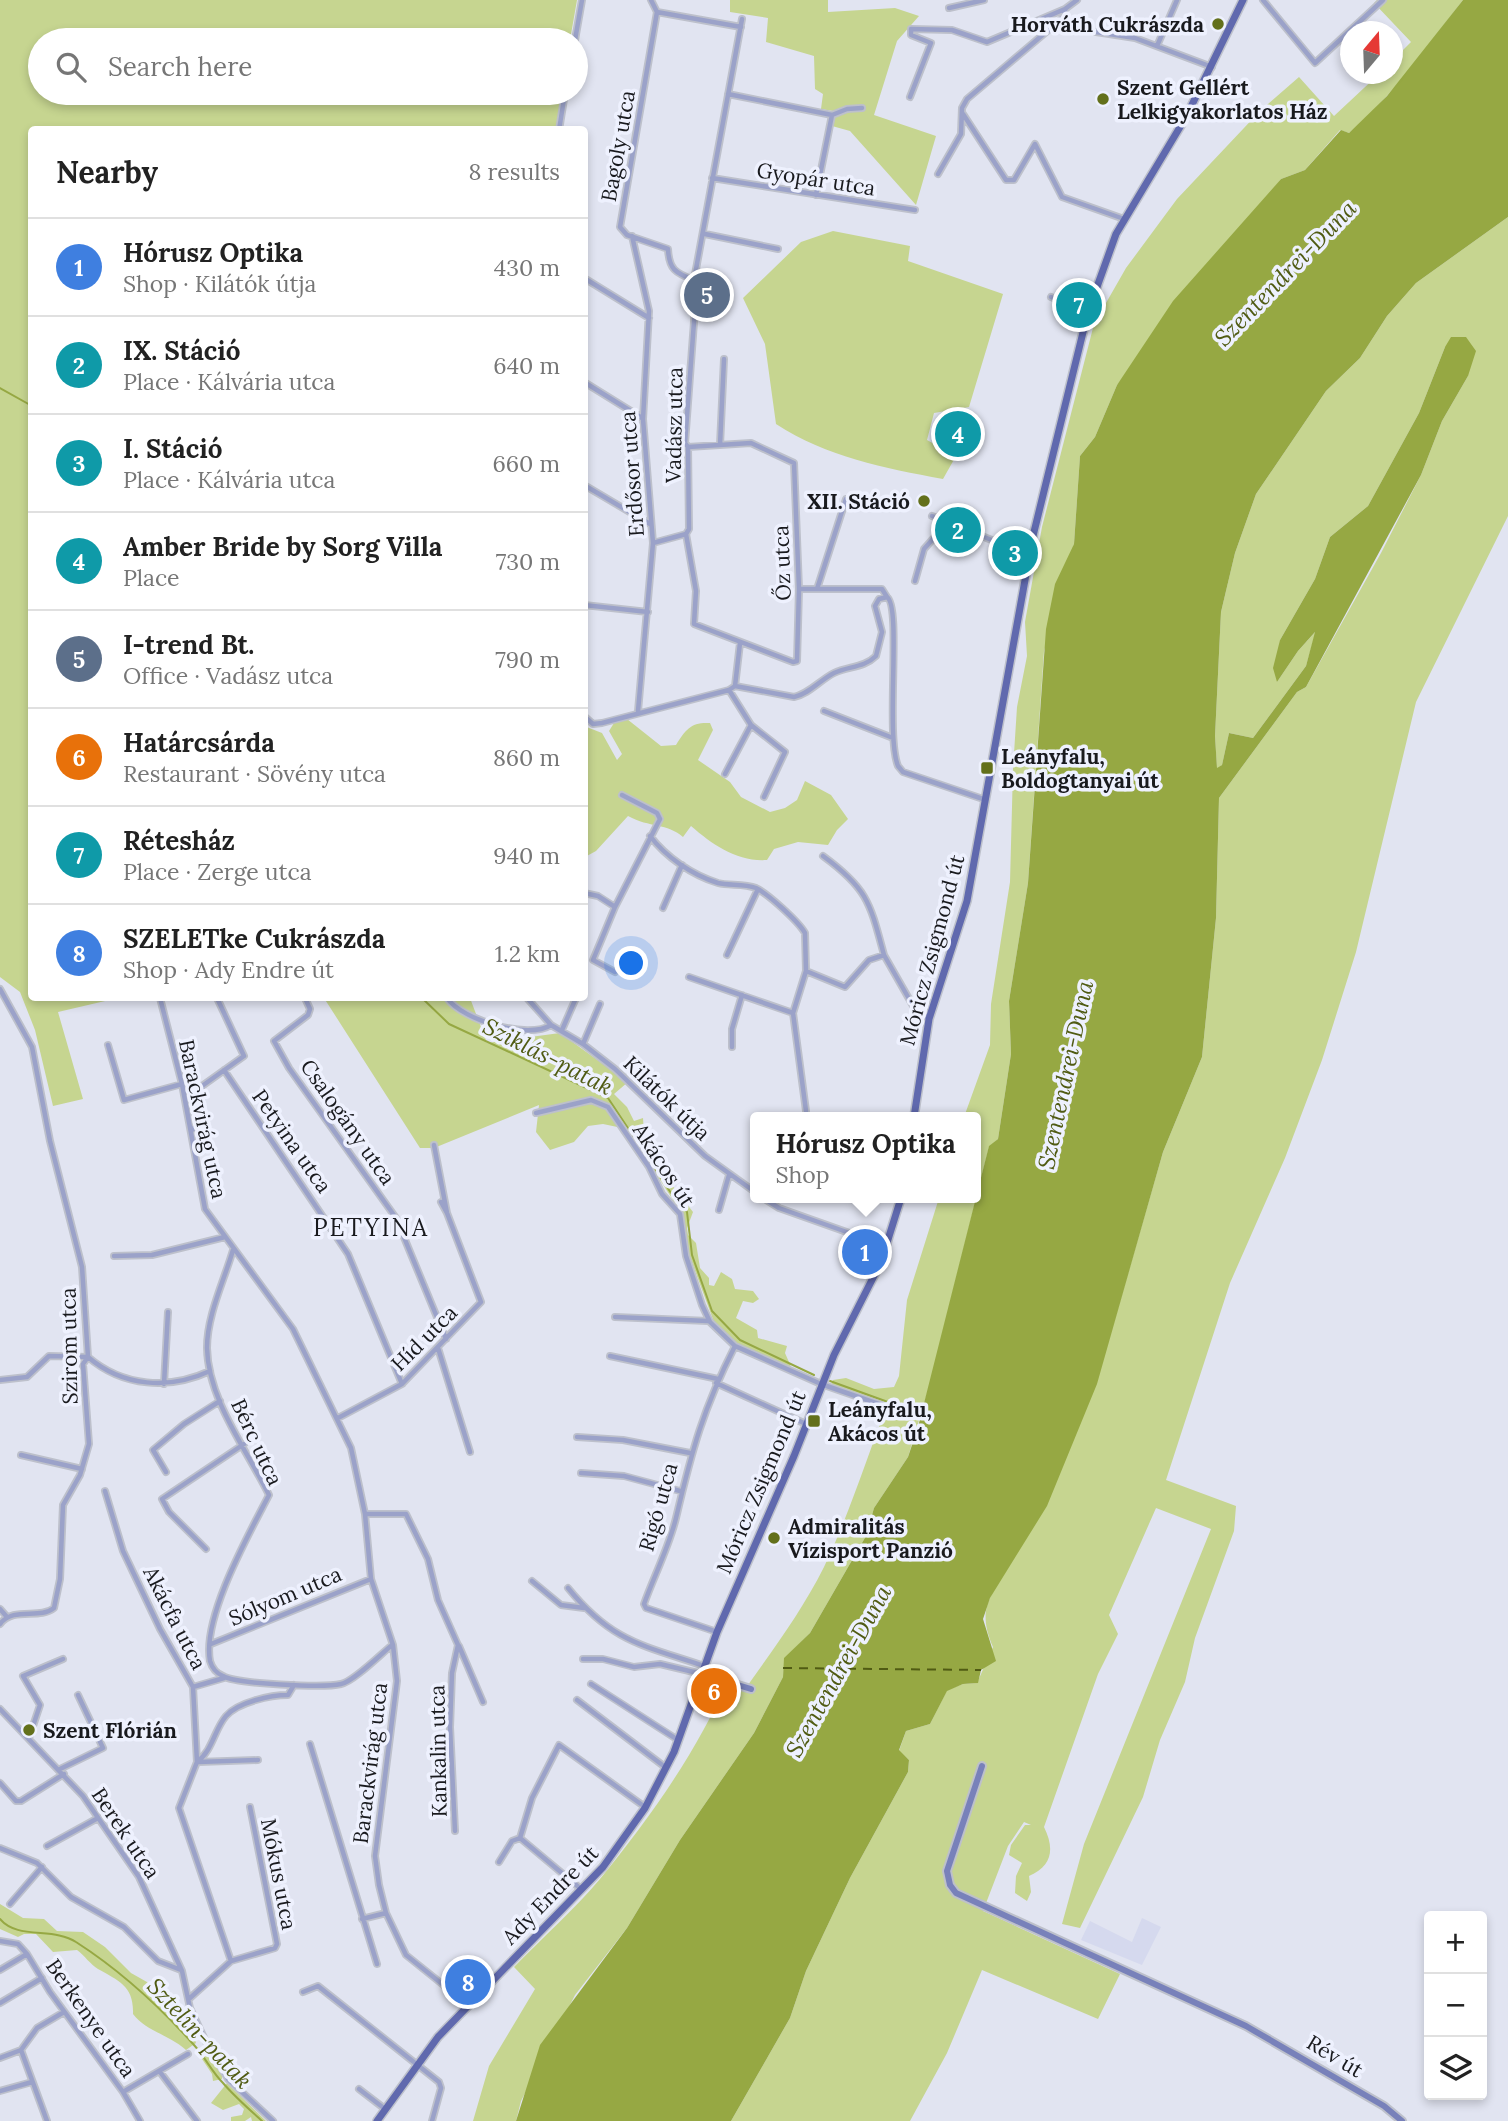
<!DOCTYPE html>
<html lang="en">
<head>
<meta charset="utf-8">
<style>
	body { margin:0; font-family:Lora,serif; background:#f6f6f6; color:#222 }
	.controls { position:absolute; right:21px; bottom:21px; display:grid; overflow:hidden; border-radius:7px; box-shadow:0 4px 10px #0003 }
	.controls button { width:63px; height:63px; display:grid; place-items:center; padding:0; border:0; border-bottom:2px solid #e0e0e0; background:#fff; color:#222; font:35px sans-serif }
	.compass { position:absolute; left:1340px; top:21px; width:63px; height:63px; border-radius:50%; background:#fff; box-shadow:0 4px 10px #0003; rotate:19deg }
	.you { position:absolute; left:632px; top:964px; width:24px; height:24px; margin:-18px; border:5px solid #fff; border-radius:50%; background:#1a73e8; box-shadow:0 0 0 10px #1a73e833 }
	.badge { display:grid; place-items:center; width:46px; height:46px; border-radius:50%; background:#63701b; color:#fff; font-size:23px; font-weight:700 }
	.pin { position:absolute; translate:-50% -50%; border:4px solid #fff; box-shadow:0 2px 7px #0006 }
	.popup { position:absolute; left:750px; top:1112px; width:231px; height:91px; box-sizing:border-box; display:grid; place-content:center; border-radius:7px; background:#fff; filter:drop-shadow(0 2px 5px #0005); font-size:23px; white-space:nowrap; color:#767676 }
	.popup b { font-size:26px; color:#222 }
	.popup::after { content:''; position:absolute; left:50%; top:100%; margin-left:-14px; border:14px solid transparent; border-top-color:#fff }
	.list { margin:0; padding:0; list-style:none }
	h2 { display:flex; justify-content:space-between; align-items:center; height:91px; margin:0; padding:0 28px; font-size:30px }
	h2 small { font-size:23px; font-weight:400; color:#767676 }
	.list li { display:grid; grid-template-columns:46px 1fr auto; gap:21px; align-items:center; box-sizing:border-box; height:98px; padding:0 28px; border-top:2px solid #e0e0e0 }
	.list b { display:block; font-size:26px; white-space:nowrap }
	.list p { margin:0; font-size:23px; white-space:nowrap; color:#767676 }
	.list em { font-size:23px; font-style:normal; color:#767676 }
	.icon { flex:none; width:38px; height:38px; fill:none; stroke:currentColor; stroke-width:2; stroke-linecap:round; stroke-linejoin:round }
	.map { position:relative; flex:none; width:1508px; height:2121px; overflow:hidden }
	.search { position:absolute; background:#fff; box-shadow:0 4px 10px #0003; left:28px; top:28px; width:560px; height:77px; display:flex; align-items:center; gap:18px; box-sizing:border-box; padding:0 24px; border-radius:38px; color:#767676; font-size:26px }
	.panel { position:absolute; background:#fff; box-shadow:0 4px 10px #0003; left:28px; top:126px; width:560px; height:875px; border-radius:7px }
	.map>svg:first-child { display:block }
	.built { fill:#d5d9ee }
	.green { fill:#c6d590 }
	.water { fill:#96a843 }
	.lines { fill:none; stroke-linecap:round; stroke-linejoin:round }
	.stream { stroke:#96a843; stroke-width:2 }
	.ferry { stroke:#505b13; stroke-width:2; stroke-dasharray:9 7; stroke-linecap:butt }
	.street-casing { stroke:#bdc0cb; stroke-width:8 }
	.secondary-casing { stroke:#bdc0cb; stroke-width:10 }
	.primary-casing { stroke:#bdc0cb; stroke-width:10 }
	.street { stroke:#9ba2c9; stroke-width:4.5 }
	.secondary { stroke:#7881ba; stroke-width:6 }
	.primary { stroke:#6069ae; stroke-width:7 }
	.poi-dot { fill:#63701b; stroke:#eef1fe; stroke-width:2.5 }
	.labels { text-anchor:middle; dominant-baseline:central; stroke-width:7; stroke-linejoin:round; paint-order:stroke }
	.poi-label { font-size:21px; font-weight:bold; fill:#191a1e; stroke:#eef1fe; text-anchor:start }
	.street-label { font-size:21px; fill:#191a1e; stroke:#eef1fe }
	.water-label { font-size:23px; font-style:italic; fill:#505b13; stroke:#eef1fe }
	.quarter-label { font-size:24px; letter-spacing:2px; fill:#191a1e; stroke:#eef1fe }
</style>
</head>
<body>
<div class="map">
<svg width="1508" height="2121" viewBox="0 0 1508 2121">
	<rect width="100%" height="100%" fill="#e1e4f1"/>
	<!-- built -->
	<path class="built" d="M1142 1918 1161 1927 1142 1965 1081 1940 1090 1921 1132 1942Z"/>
	<!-- green -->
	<path class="green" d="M0 0H577L570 40H40V93H562L557 129 32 130V998H118L58 1012 83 1099 53 1106 35 1030 20 992 0 977Z
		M730 0H828V12L895 8 919 16 897 41 874 115 936 136 916 205 850 131 832 126 833 111 821 109 823 94 815 89 814 56 766 42 768 18 730 12Z
		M1377 0H1463C1427 46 1393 96 1349 133L1340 130 1305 170 1281 179 1117 385 1095 437 1080 456 1074 544 1044 651 1028 883 1009 1001 1011 1054 998 1139 989 1147 929 1387 908 1457 874 1508 866 1536 810 1633 785 1658 783 1677 754 1733 680 1840 627 1928 575 1995 521 2101 516 2121H473L489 2066 535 1989 514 1967C542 1938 574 1910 600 1879 650 1818 698 1750 729 1678L748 1685C775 1647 803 1609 824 1567 850 1513 867 1456 889 1401L881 1402 831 1385 833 1380 846 1378 874 1389 894 1387 899 1376 907 1300 939 1198H975V1117H964L990 1045 991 1004 1010 882 1013 769 1017 707 1027 656 1025 622 1042 527 1094 324 1126 268 1177 199 1260 111 1299 77 1334 116 1379 74H1392L1393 60 1411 42 1374 3Z
		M1508 217V516L1416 702 1356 952 1322 1060 1285 1158 1230 1283 1166 1480 1236 1506 1234 1531 1195 1638 1185 1682 1160 1740 1143 1797 1080 1928 1062 1924 1084 1844 1211 1529 1156 1508 1109 1615 1118 1634 1098 1674 1044 1827C1055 1849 1052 1866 1029 1876L1031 1892 1027 1901 1015 1893 1016 1876 1022 1863 1009 1855 1011 1845 1025 1825H1031L1024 1822 1008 1846 983 1911 1120 1974 1098 2019 982 1970 947 2053 910 2121H731L790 2018 806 1971 850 1878 908 1772 909 1760 899 1751 906 1731 930 1724 947 1690 963 1684 977 1683 993 1647C976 1608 991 1596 1011 1563L1114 1322 1163 1152 1202 1057 1216 918 1219 798 1297 692 1306 687 1381 553 1421 475 1442 421 1468 376 1445 347 1419 413 1368 506 1330 537 1315 579 1280 640 1277 682 1298 651 1316 631 1306 666 1253 738 1229 733 1222 765 1217 769 1215 736 1221 612 1235 553 1256 494 1326 391 1360 358 1387 316 1416 283Z
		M833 231 910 246 908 261 1003 294 969 407 934 413 927 440 956 456 943 479C884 468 827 457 776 424L765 344 743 298 801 242Z
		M627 719 661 746 676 745C686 729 691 722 710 723L713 730 698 760 730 782 741 797 770 812 785 808 797 800 805 781 831 795 848 819 837 830 828 845 798 842 774 849 767 860C737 862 713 845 691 826L683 837C667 823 650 828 628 816L596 851 585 857 584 726 602 733 617 760 622 754 609 731 614 723Z
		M324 998H470L487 1043 560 1033 628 1082 614 1094 627 1107 634 1121 643 1118 644 1133 665 1158 672 1185 693 1212 687 1228 688 1235 696 1243 700 1268 709 1278V1285L714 1286 721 1272 732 1279 735 1289 753 1291 759 1299 753 1303 743 1301 736 1318 757 1330 758 1338 787 1346 785 1353 792 1369 736 1343 714 1322 687 1249 684 1217 627 1129 603 1124 588 1126 574 1142 550 1150 536 1132 539 1105 434 1148H420Z
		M0 1904 23 1918 44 1919 57 1931 83 1932 105 1947 131 1973 154 1986 167 2010 180 2024 192 2031 196 2043 186 2050C168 2034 147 2032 133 2014 134 1986 119 1981 98 1969 90 1964 85 1956 77 1950L53 1952 36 1934H24L18 1937 0 1929Z
		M205 2046 222 2075V2079L213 2081 212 2074 196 2050Z
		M227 2083 266 2121H252L251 2117 245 2121H231V2117L242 2115 244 2109 239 2104 223 2110 211 2103Z"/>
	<!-- water -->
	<path class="water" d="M1463 0H1508V217L1416 283 1387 316 1360 358 1326 391 1256 494 1235 553 1221 612 1215 736 1217 768 1222 765 1229 733 1253 738 1306 666 1315 632 1298 651 1277 682 1273 668 1280 640 1315 579 1330 537 1368 506 1419 413 1445 347 1451 337H1466L1476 351 1468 376 1442 421 1421 475 1306 687 1297 692 1219 798 1216 918 1202 1057 1163 1152 1097 1384 1047 1506 990 1598 983 1619 996 1661 981 1670 978 1683 963 1684 947 1691 930 1724 906 1731 899 1750 909 1760 908 1772 850 1878 806 1971 790 2018 731 2121H516L540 2045 627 1928 680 1840 754 1733 783 1677 784 1658 810 1633 866 1536 874 1508 908 1457 918 1427 989 1146 998 1139 1011 1054 1009 1001 1028 883 1046 629 1055 584 1074 544 1080 456 1095 437 1117 385 1173 301 1281 179 1305 170 1341 130 1349 133 1387 96Z"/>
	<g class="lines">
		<!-- stream -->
		<path class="stream" d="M0 388 32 406
			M422 998 449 1024 608 1098 671 1193 687 1212 692 1255 712 1311 740 1340 814 1375
			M830 1381 921 1414
			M0 1919C17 1940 54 1927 76 1942 118 1969 160 2007 194 2045 205 2057 212 2072 223 2083 235 2097 249 2109 262 2121"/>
		<!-- ferry -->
		<path class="ferry" d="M783 1668 981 1670"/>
		<!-- street casing -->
		<g class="street-casing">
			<path id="street" d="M651 0 657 12 741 27
				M1263 0 1315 63 1383 0
				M949 8 984 0
				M657 12 620 227 627 235 668 249C669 269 675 273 694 280
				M1096 32 1135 38 1212 67
				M575 40 582 0
				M1157 46 1177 0
				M728 94 832 115
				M910 97 931 43 911 35V29L952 30 987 42 1065 9 1077 0
				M963 114 1006 180H1014L1035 144 1062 197 1124 219
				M559 130 565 93
				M938 174 961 134 962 108 967 99 1065 16V9
				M712 178 915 210
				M816 195 832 115 847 109 862 108
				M705 234 778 249
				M632 236 649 311 643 419 653 543 638 711
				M584 278 649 318
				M1051 297 1088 312
				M1086 319 1098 318
				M584 382 642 418
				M720 445 724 359
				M688 447 751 443 794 463 799 589 797 661 793 662 694 624 696 591 686 534 689 529 688 447 685 443 696 295 694 280 742 19
				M584 485 650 524
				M932 516 1029 555
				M653 543 686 534
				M915 581 924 549 948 522
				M799 589H882L887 597
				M817 589 846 499
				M584 605 648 612
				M735 686 740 643
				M729 690 751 725 785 752 764 797
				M824 711 893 738
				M584 716 593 724 602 723 729 690 735 686 794 697C809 694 820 680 834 673 848 666 864 668 876 656L882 632 875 606 879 599 887 597C902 607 885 734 898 766L903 772 986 800
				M725 774 751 725
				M650 836C666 857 692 875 718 883 729 886 744 883 756 888 768 894 798 921 805 933L806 971 845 987 869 960 884 955 916 1011 929 1018
				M823 856C868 889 870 903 884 955
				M584 893 598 896 615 907
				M663 908 682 865
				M727 955 758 889
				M615 972 593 960 615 907 660 819 657 813 622 795
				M689 977 793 1013
				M0 989 32 1047 50 1141 82 1267 88 1357 83 1364 89 1444 80 1475 63 1505 60 1579 54 1608C39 1620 14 1606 0 1624
				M160 998 182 1084 205 1209 293 1329 351 1448 365 1514 371 1579 393 1645 397 1681 375 1856 379 1885 386 1913 406 1955 467 2004
				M305 998 310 1009 308 1015 274 1041 289 1068 396 1218 446 1339
				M447 998C462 1020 528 1040 551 1025
				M527 998 551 1025 583 1044 615 1069 705 1156 755 1192
				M562 1030 576 998
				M583 1044 600 1004
				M108 1045 124 1100 182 1084
				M732 1047V1029L742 995
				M224 1070 348 1254 402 1384
				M806 1111 793 1013 806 971
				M536 1113 591 1100 608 1107 649 1167 662 1194 680 1214 686 1256 702 1305 710 1322 735 1346 821 1384 890 1408
				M191 1131 201 1121 202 1086 244 1056 217 998
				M763 1198 779 1208 886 1246
				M441 1202 447 1213
				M719 1210 729 1175
				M233 1250C224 1281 207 1315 207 1348 208 1400 247 1450 269 1495 249 1534 202 1617 210 1661 212 1668 216 1673 223 1676 236 1684 324 1688 341 1684 353 1682 381 1654 392 1645
				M114 1256 152 1255 225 1237
				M615 1317 708 1321
				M438 1348 470 1452
				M610 1356 718 1379
				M88 1357C123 1387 169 1390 210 1371
				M0 1380 27 1377 49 1356 88 1357
				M716 1383 806 1424
				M164 1384 168 1312
				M338 1418 402 1384 481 1302 447 1213 434 1145
				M577 1437 623 1440 690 1453
				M21 1455 82 1469
				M166 1472 153 1450 184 1424 220 1401
				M581 1473 624 1476 680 1491
				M105 1491 123 1551 160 1629 193 1687 197 1762 179 1808 231 1961
				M365 1514H406L428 1559 438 1600 458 1645 452 1673 450 1727 455 1831
				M206 1549 169 1512 162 1499 244 1444
				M532 1581 561 1605 584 1608
				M568 1588C612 1642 642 1645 704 1666
				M0 1609 7 1617
				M717 1632 646 1608 644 1604C654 1576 669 1547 676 1518 692 1450 703 1409 735 1346
				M211 1644 371 1579
				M459 1646 483 1702
				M583 1659H603L634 1667 660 1664 702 1674
				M591 1684 678 1740
				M193 1687 224 1678
				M577 1700 665 1767
				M0 1709 83 1796 139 1877 182 1971 190 2008 207 2044 228 2079 273 2121
				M29 1738 40 1705 23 1676 63 1659
				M310 1744 377 1964
				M197 1762C213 1750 214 1730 226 1716 238 1702 271 1695 288 1695L294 1685
				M198 1762 258 1760
				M60 1769 103 1748 78 1695
				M0 1783 16 1801H21L64 1774
				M520 1838 581 1889
				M47 1846 98 1818
				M0 1848 37 1863 71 1897 124 1927 158 1961 181 1970
				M499 1862 512 1841 520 1838 532 1798 559 1745 645 1807
				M10 1904 42 1867
				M362 1919 386 1913
				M0 1941 18 1944 27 1954 50 1992 123 2092 188 2054
				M0 1970 27 1954
				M303 1992 318 1986 439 2082 441 2088 432 2121
				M190 1998 231 1961 275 1948 277 1944 250 1807
				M0 2003 42 1978
				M0 2058 21 2050
				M160 2072 197 2121
				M359 2089 385 2109
				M0 2091 32 2082
				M123 2092 140 2121
				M47 2121 21 2050 37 2028 64 2012"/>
		</g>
		<!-- secondary casing -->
		<g class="secondary-casing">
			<path id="secondary" d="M702 1674 751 1689
				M982 1766 947 1871 950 1885 956 1893 1246 2026 1384 2106 1402 2121"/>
		</g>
		<!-- primary casing -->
		<g class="primary-casing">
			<path id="primary" d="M914 1117 929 1019 967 901 1033 536 1088 312 1116 234 1186 117 1243 0
				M377 2121 438 2037 603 1867 645 1808 674 1752 717 1632 794 1456 834 1355 881 1262 901 1198"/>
		</g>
		<!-- street -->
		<use href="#street" class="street"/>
		<!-- secondary -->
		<use href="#secondary" class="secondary"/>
		<!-- primary -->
		<use href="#primary" class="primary"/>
	</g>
	<!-- markers -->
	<g class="poi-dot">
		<circle cx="1218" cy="24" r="7"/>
		<circle cx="1103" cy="99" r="7"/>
		<circle cx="924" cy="501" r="7"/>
		<rect x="980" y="761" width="14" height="14" rx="3.5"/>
		<rect x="807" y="1414" width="14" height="14" rx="3.5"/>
		<circle cx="774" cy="1538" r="7"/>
		<circle cx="29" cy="1730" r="7"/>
	</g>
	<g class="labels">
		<!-- poi labels -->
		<g class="poi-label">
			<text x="1204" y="24" text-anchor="end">Horváth Cukrászda</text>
			<text x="1117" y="87">Szent Gellért<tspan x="1117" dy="24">Lelkigyakorlatos Ház</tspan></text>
			<text x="910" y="501" text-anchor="end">XII. Stáció</text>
			<text x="1001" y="756">Leányfalu,<tspan x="1001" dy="24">Boldogtanyai út</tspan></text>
			<text x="828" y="1409">Leányfalu,<tspan x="828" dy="24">Akácos út</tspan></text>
			<text x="788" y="1526">Admiralitás<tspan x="788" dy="24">Vízisport Panzió</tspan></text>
			<text x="43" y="1730">Szent Flórián</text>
		</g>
		<!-- street labels -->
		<g class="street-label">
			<text transform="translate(618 146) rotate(-80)">Bagoly utca</text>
			<text transform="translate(816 179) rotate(9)">Gyopár utca</text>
			<text transform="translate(674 425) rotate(-89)">Vadász utca</text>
			<text transform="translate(632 474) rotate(-94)">Erdősor utca</text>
			<text transform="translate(782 563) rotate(-92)">Őz utca</text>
			<text transform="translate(932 950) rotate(-75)">Móricz Zsigmond út</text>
			<text transform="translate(667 1098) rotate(44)">Kilátók útja</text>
			<text transform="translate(203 1119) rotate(78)">Barackvirág utca</text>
			<text transform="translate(348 1122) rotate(55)">Csalogány utca</text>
			<text transform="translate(292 1141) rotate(55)">Petyina utca</text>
			<text transform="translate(664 1165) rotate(57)">Akácos út</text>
			<text transform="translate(424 1338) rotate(-45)">Híd utca</text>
			<text transform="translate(69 1346) rotate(-91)">Szirom utca</text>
			<text transform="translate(257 1442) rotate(65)">Bérc utca</text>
			<text transform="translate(761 1482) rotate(-67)">Móricz Zsigmond út</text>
			<text transform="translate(658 1507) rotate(-74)">Rigó utca</text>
			<text transform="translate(285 1596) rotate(-23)">Sólyom utca</text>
			<text transform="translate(175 1618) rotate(63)">Akácfa utca</text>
			<text transform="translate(438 1751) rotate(-91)">Kankalin utca</text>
			<text transform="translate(370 1763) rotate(-83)">Barackvirág utca</text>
			<text transform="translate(126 1833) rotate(56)">Berek utca</text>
			<text transform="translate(279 1874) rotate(79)">Mókus utca</text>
			<text transform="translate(550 1895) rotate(-46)">Ady Endre út</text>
			<text transform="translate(91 2018) rotate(55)">Berkenye utca</text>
			<text transform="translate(1335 2056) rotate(31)">Rév út</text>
		</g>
		<!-- water labels -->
		<g class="water-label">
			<text transform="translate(1285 273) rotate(-46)">Szentendrei-Duna</text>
			<text transform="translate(548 1056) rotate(27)">Sziklás-patak</text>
			<text transform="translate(1065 1075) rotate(-78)">Szentendrei-Duna</text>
			<text transform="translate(838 1671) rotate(-61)">Szentendrei-Duna</text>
			<text transform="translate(200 2033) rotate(47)">Sztelin-patak</text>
		</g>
		<!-- quarter labels -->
		<g class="quarter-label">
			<text x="371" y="1227">PETYINA</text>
		</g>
	</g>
</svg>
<div class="controls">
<button>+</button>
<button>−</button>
<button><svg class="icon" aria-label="layers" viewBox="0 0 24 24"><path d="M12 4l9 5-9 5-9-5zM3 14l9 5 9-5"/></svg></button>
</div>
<svg class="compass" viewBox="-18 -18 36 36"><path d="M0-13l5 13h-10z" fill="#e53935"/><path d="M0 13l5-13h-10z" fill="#767676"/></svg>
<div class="you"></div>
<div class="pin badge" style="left:865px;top:1252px;background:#3f7fe0">1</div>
<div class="popup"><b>Hórusz Optika</b>Shop</div>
<div class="pin badge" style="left:958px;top:530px;background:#0f9aa8">2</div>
<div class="pin badge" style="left:1015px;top:553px;background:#0f9aa8">3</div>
<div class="pin badge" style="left:958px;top:434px;background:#0f9aa8">4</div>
<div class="pin badge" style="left:707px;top:295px;background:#5c6f8a">5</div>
<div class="pin badge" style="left:714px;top:1691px;background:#e8710a">6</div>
<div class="pin badge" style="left:1079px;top:305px;background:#0f9aa8">7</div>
<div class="pin badge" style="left:468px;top:1982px;background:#3f7fe0">8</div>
<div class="search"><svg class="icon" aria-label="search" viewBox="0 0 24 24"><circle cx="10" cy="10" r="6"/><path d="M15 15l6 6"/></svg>Search here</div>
<section class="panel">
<h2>Nearby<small>8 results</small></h2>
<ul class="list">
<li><span class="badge" style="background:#3f7fe0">1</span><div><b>Hórusz Optika</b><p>Shop · Kilátók útja</p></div><em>430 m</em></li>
<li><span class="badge" style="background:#0f9aa8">2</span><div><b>IX. Stáció</b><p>Place · Kálvária utca</p></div><em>640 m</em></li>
<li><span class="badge" style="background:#0f9aa8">3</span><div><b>I. Stáció</b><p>Place · Kálvária utca</p></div><em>660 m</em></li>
<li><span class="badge" style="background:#0f9aa8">4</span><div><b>Amber Bride by Sorg Villa</b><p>Place</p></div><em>730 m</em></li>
<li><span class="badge" style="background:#5c6f8a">5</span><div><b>I-trend Bt.</b><p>Office · Vadász utca</p></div><em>790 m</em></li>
<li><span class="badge" style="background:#e8710a">6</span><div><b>Határcsárda</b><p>Restaurant · Sövény utca</p></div><em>860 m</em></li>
<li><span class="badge" style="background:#0f9aa8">7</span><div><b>Rétesház</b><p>Place · Zerge utca</p></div><em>940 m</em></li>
<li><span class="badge" style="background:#3f7fe0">8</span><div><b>SZELETke Cukrászda</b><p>Shop · Ady Endre út</p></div><em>1.2 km</em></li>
</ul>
</section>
</div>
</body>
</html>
